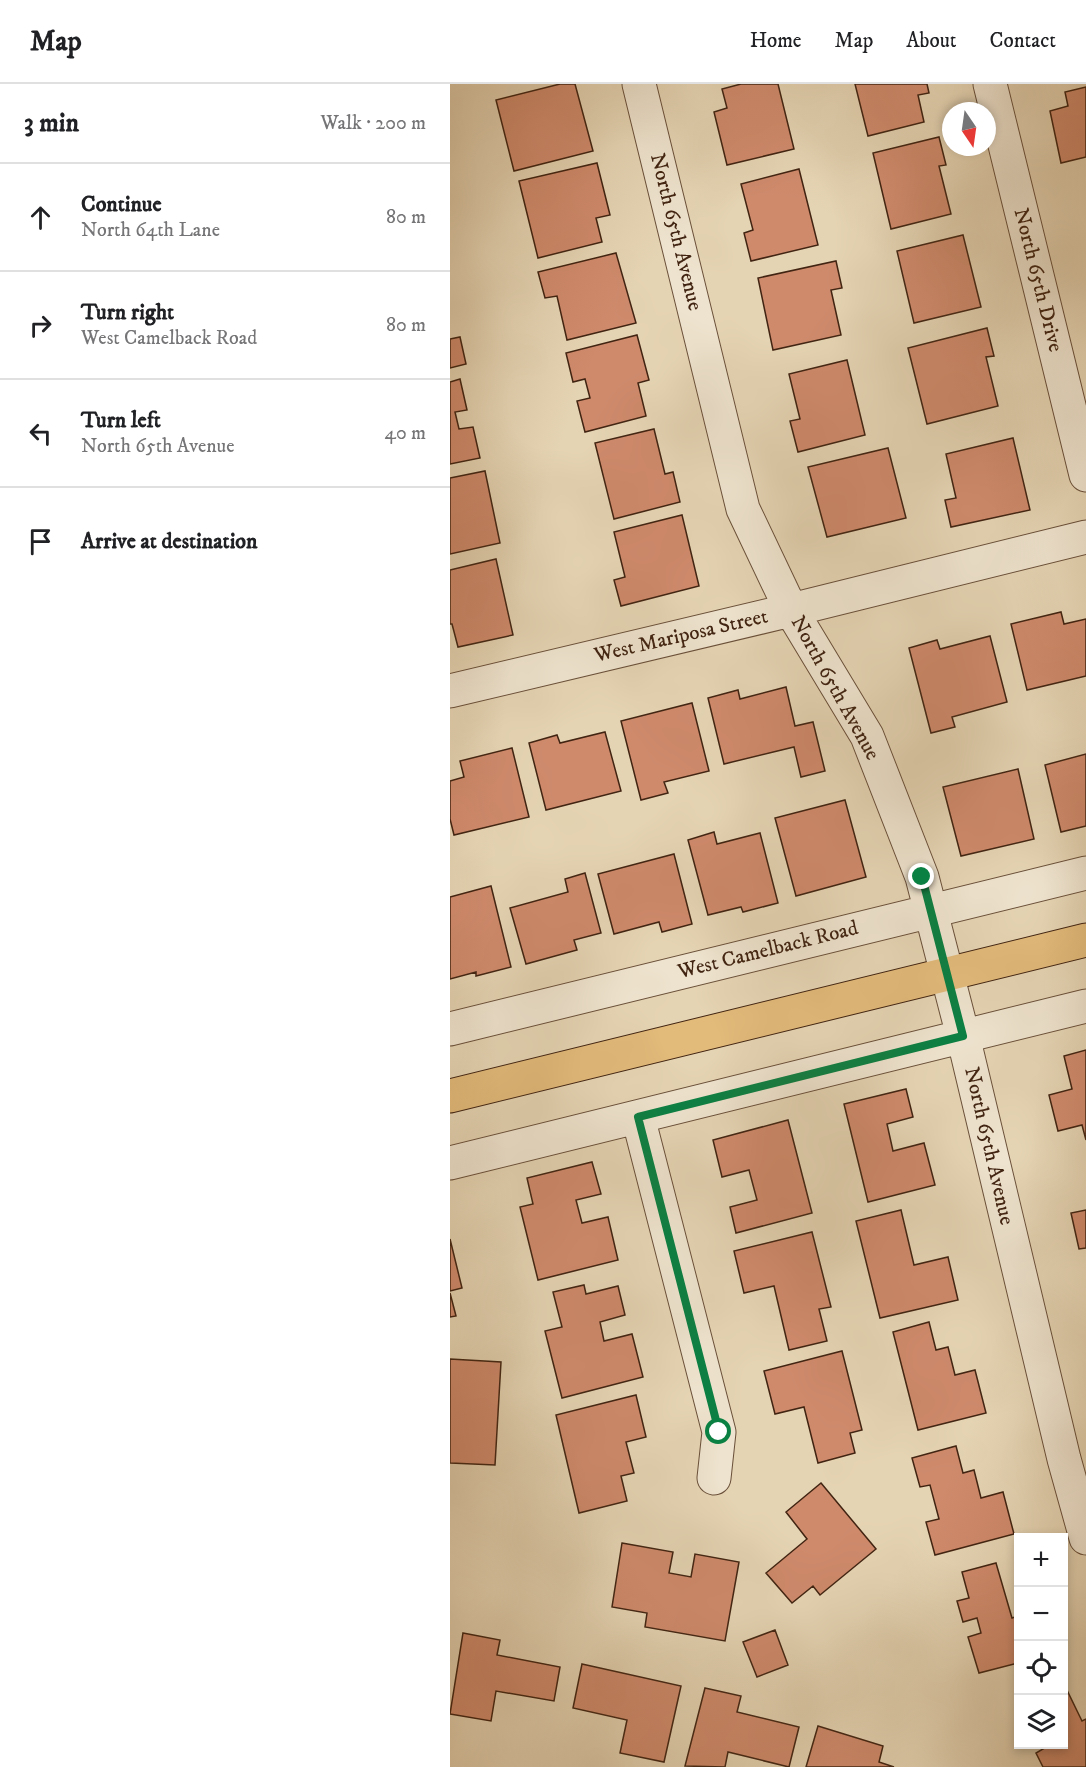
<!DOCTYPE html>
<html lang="en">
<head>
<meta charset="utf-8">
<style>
	body { margin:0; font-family:"IM FELL DW Pica",serif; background:#f2f2f2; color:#202124 }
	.controls { position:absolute; right:18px; bottom:18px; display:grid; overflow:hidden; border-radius:0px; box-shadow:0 3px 9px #0003 }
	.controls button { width:54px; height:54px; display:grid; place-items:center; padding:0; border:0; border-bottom:2px solid #e0e0e0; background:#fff; color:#202124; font:30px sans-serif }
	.compass { position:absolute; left:492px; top:18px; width:54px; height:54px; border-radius:50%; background:#fff; box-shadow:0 3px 9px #0003; rotate:167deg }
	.stop { position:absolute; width:18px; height:18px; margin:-14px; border:4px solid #0b8043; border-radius:50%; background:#fff }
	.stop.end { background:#0b8043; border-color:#fff; box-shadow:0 2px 6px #0008 }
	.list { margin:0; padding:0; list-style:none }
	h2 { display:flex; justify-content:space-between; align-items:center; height:78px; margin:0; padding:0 24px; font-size:26px }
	h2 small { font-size:20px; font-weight:400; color:#757577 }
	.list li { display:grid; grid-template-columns:39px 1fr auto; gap:18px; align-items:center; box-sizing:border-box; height:108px; padding:0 24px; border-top:2px solid #e0e0e0 }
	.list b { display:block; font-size:22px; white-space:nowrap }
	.list p { margin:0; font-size:20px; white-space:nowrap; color:#757577 }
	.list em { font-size:20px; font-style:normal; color:#757577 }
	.icon { flex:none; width:33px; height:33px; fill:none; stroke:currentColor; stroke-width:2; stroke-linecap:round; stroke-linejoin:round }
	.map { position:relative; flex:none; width:636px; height:1683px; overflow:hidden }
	header { display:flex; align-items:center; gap:36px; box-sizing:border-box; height:84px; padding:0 30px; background:#fff; border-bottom:2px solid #e0e0e0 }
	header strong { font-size:28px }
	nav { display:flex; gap:33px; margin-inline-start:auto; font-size:21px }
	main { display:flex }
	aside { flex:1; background:#fff }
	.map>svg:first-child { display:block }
	.building { fill:#cf8a6c; stroke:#412412; stroke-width:1.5 }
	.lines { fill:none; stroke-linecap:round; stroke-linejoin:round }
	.minor-casing { stroke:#6a503a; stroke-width:35 }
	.primary-casing { stroke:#412412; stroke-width:35 }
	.minor { stroke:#eee3ce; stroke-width:33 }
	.primary { stroke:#e2ba7a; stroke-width:33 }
	.route { stroke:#0b8043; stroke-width:8 }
	.labels { text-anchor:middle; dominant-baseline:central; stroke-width:5; stroke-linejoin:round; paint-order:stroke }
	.street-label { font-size:21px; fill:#412412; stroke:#eee3ce }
</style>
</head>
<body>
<header>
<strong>Map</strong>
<nav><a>Home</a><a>Map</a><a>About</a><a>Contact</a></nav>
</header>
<main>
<aside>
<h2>3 min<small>Walk · 200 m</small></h2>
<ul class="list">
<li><svg class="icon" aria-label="ahead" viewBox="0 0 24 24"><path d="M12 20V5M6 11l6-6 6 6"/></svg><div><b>Continue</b><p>North 64th Lane</p></div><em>80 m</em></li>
<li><svg class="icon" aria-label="right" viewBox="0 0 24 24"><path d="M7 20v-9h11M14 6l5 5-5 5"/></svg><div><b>Turn right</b><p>West Camelback Road</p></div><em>80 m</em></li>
<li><svg class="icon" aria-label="left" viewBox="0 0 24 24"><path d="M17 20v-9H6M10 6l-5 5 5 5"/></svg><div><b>Turn left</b><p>North 65th Avenue</p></div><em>40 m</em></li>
<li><svg class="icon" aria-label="arrive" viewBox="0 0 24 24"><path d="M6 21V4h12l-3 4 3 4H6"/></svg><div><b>Arrive at destination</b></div></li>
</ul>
</aside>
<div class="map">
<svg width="636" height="1683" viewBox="0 0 636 1683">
	<rect width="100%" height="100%" fill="#e5d4b3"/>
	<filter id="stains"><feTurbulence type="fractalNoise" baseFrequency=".00333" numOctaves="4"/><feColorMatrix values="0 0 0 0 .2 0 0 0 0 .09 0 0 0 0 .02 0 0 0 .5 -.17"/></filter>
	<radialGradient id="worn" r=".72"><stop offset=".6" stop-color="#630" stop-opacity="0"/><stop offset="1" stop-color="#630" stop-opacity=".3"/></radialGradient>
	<!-- building -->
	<path class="building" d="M110 0H125L143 67 64 87 46 16Z
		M291 0H328L344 65 277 81 264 28 277 24 272 5Z
		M405 0H477L479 9 468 11 474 38 418 52Z
		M636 3V73L611 79 600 27 618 22 615 8Z
		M489 53 496 81 489 82 501 130 441 145 423 69Z
		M147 79 160 131 146 134 152 158 88 174 69 97Z
		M349 85 368 161 301 177 294 149 303 146 291 100Z
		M513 151 531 223 464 239 447 167Z
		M166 169 186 239 117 256 107 212 95 214 88 188Z
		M386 177 392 204 381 206 391 251 323 266 308 194Z
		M537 244 544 272 536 273 548 322 477 340 458 264Z
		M187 251 199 296 188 299 196 332 135 348 127 317 140 314 135 295 123 298 116 269Z
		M10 253 16 280 0 284V255Z
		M397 276 415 351 348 368 340 337 350 335 339 290Z
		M10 295 17 326 5 328 9 345 23 343 30 374 0 380V298Z
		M204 345 215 390 223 388 230 418 164 435 145 359Z
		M563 354 580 426 501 443 495 416 506 414 496 370Z
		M438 364 456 434 377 453 358 383Z
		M35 387 50 459 0 470V394Z
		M232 431 249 502 171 522 164 496 175 493 164 448Z
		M46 475 63 551 8 563 2 540H0V486Z
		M611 528 614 540 636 535V592L577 606 561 540Z
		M540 552 557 618 502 633 505 643 481 649 459 564 487 556 490 565Z
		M336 603 345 642 363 638 375 687 351 693 344 663 274 680 258 614 288 606 290 615Z
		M242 619 259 687 214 698 218 709 191 716 171 637Z
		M155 648 171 707 96 726 79 659 107 651 110 659Z
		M62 664 79 733 4 751 0 735V697L14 693 10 677Z
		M636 670V742L611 748 595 681Z
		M568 685 584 755 511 772 493 703Z
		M395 716 416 793 346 812 325 734Z
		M264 748 267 760 310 749 328 819 293 828 291 823 258 831 238 756Z
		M224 770 242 840 212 848 209 838 164 850 148 790Z
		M135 789 151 849 124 856 127 866 76 880 60 824 118 808 115 795Z
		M41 802 61 883 26 892V888L0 895V813Z
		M636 966V1056L632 1041 608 1047 599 1011 622 1005 614 972Z
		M456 1005 463 1033 437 1040 443 1067 474 1059 485 1101 418 1118 394 1020Z
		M338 1036 362 1129 286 1149 280 1123 307 1116 299 1086 272 1093 263 1056Z
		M142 1078 151 1110 126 1116 132 1139 158 1133 168 1176 88 1196 70 1123 83 1120 77 1094Z
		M451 1126 464 1181 498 1173 508 1216 430 1234 406 1137Z
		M636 1126V1164L629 1165 621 1129Z
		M362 1148 381 1223 369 1225 377 1257 339 1266 324 1202 294 1209 284 1167Z
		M0 1155 12 1204 0 1207Z
		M134 1201 136 1210 168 1202 175 1231 150 1238 154 1257 182 1250 193 1293 112 1314 95 1247 112 1243 103 1208Z
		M0 1209 6 1232 0 1233Z
		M479 1238 486 1266 498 1263 505 1291 525 1286 536 1329 468 1346 443 1248Z
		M392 1267 412 1346 400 1349 405 1369 368 1379 354 1323 325 1330 314 1287Z
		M0 1275 51 1278 45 1381 0 1379Z
		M186 1311 196 1353 176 1358 184 1389 171 1392 177 1417 129 1429 106 1331Z
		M506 1362 513 1389 524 1386 531 1414 553 1408 564 1450 485 1471 476 1438 489 1435 480 1401 470 1403 462 1374Z
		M371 1399 426 1465 370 1511 363 1502 342 1519 316 1489 357 1455 336 1428Z
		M172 1459 223 1468 219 1489 241 1493 245 1470 289 1478 275 1557 195 1543 197 1529 162 1523Z
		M546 1479 562 1534 568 1532V1579L529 1589 518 1553 531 1549 527 1534 513 1538 507 1517 519 1514 512 1488Z
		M325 1546 338 1581 307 1593 293 1558Z
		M13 1549 50 1556 47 1571 110 1583 104 1617 46 1607 41 1637 0 1630Z
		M132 1580 231 1602 214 1678 170 1669 177 1636 123 1624Z
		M614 1600 632 1637 636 1635V1683H593L586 1669 598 1662V1660H614Z
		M255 1604 291 1612 287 1628 349 1643 339 1683 278 1668 275 1683 235 1682Z
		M368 1642 433 1662 429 1678 444 1683H356Z"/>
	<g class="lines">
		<!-- minor casing -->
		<g class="minor-casing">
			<path id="minor" d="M189 0 293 425 341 526 417 652 472 793 513 952 614 1375 636 1454
				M540 0 636 391
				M0 607 341 526 636 453
				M0 945 636 789
				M188 1033 269 1348 264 1394
				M0 1079 636 922"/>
		</g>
		<!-- primary casing -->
		<g class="primary-casing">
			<path id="primary" d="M0 1012 636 856"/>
		</g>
		<!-- minor -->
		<use href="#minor" class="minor"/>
		<!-- primary -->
		<use href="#primary" class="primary"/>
	</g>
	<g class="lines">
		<!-- route -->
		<path class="route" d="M269 1348 188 1033 513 952 472 793"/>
	</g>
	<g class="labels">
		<!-- street labels -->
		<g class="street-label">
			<text transform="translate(226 148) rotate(76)">North 65th Avenue</text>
			<text transform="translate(588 196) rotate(76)">North 65th Drive</text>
			<text transform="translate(231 552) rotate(-13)">West Mariposa Street</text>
			<text transform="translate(385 604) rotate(61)">North 65th Avenue</text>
			<text transform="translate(318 866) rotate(-14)">West Camelback Road</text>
			<text transform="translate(539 1062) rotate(77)">North 65th Avenue</text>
		</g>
	</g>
	<rect width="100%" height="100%" filter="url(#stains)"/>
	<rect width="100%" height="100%" fill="url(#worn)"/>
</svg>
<div class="controls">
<button>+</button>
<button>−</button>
<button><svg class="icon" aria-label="locate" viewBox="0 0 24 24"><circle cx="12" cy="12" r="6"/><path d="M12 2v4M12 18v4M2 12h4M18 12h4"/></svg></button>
<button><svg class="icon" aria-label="layers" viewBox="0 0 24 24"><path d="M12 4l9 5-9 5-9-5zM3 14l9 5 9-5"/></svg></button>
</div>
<svg class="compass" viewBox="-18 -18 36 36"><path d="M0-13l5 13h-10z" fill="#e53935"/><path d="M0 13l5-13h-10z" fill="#757577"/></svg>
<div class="stop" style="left:269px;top:1348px"></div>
<div class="stop end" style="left:472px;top:793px"></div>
</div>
</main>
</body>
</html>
